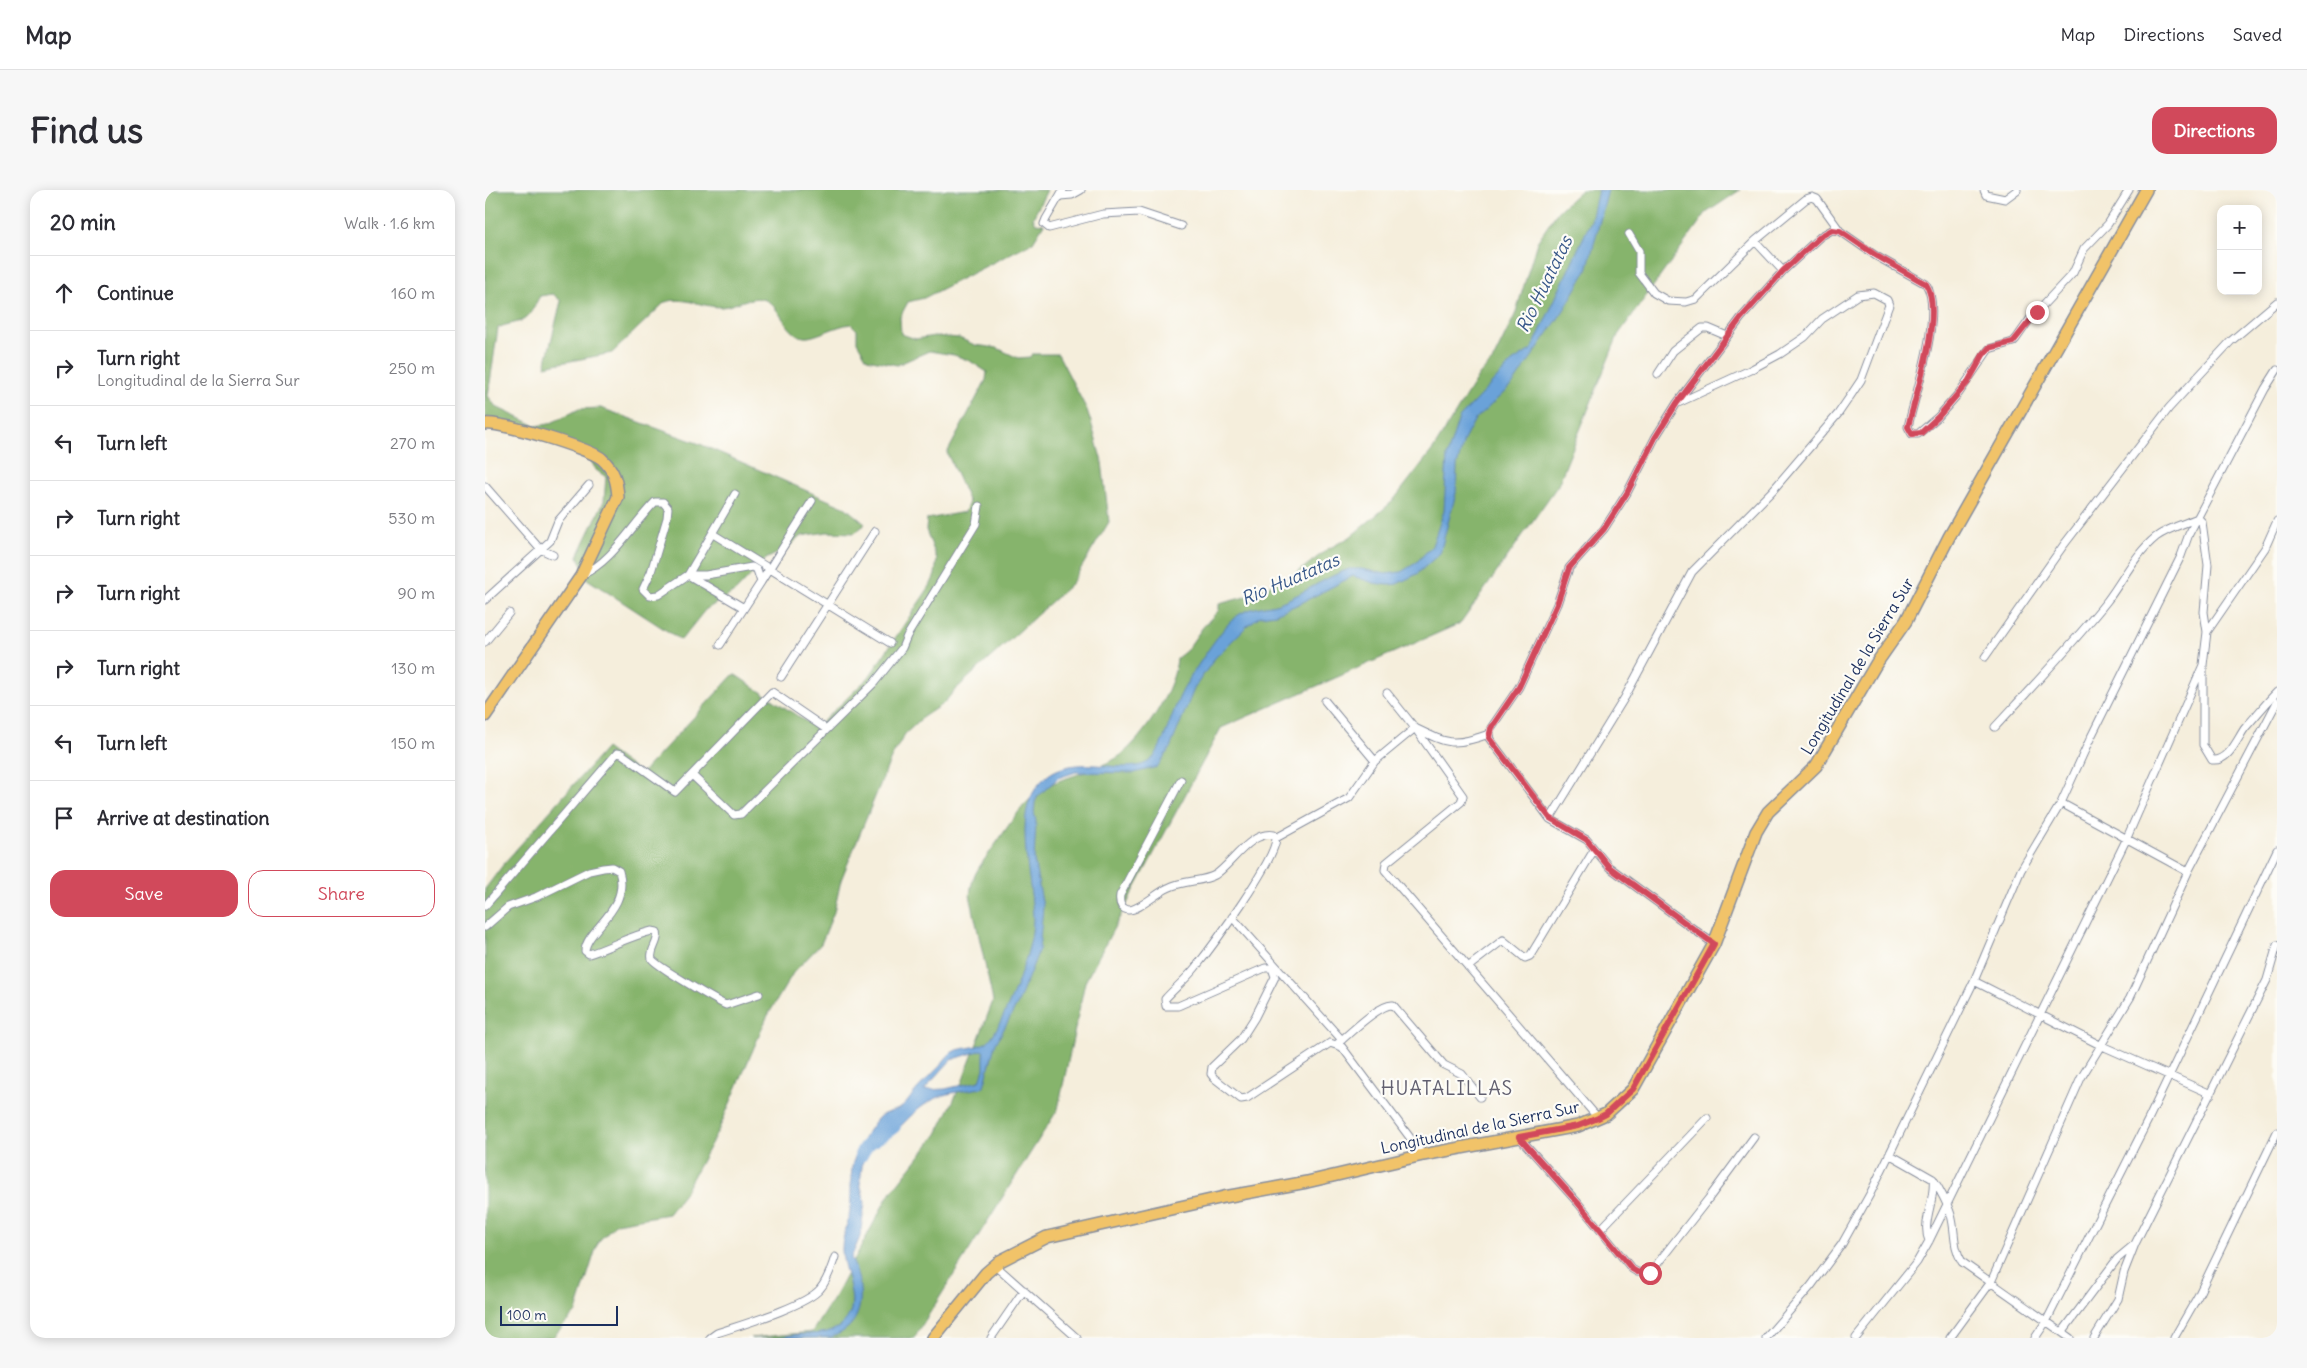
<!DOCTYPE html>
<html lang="en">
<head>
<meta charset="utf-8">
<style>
	body { margin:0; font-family:Delius,sans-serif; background:#f7f7f7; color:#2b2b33 }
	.controls { position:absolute; right:15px; top:15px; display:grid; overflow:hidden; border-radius:10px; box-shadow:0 2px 12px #0003 }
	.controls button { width:45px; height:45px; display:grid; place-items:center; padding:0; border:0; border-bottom:1px solid #e1e1e2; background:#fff; color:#2b2b33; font:25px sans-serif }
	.scale { position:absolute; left:15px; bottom:12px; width:118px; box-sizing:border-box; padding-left:5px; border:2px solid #1b2f5e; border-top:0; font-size:14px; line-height:18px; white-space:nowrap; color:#1b2f5e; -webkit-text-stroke:4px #fdfcf7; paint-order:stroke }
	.stop { position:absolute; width:15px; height:15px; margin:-11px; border:4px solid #d1495b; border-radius:50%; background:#fff }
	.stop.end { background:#d1495b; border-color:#fff; box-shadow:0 1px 5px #0008 }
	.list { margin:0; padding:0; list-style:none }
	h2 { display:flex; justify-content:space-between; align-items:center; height:65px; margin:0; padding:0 20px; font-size:21px }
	h2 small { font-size:16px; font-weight:400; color:#7c7c81 }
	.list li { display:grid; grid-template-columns:32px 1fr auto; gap:15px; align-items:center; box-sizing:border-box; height:75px; padding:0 20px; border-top:1px solid #e1e1e2 }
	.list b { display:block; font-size:19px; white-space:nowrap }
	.list p { margin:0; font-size:16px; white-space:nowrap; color:#7c7c81 }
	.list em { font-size:16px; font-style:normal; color:#7c7c81 }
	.actions { display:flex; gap:10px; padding:15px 20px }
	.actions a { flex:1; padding:11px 0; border:1px solid #d1495b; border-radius:15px; text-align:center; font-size:18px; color:#d1495b }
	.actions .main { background:#d1495b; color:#fff }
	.icon { flex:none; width:28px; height:28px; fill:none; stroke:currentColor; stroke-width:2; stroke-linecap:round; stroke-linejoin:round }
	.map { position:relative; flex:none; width:1792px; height:1148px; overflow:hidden; border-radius:15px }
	header { display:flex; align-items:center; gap:30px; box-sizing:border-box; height:70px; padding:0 25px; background:#fff; border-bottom:1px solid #e1e1e2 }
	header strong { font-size:24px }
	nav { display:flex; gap:28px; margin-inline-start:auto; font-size:18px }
	.intro { display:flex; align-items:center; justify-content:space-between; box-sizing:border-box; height:120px; padding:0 30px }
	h1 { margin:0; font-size:35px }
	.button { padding:12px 22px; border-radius:15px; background:#d1495b; color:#fff; font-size:18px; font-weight:700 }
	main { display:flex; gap:30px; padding:0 30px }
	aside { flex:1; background:#fff; border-radius:15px; box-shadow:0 2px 12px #0003 }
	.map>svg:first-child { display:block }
	.forest { fill:#86b46c; stroke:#507265 }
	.water { fill:#6ba2d9; stroke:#43689c; fill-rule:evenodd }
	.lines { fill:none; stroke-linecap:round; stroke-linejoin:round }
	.river { stroke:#6ba2d9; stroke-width:14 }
	.minor-casing { stroke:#888e9d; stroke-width:9 }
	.primary-casing { stroke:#888e9d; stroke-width:14 }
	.minor { stroke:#fff; stroke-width:7 }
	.primary { stroke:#f1c369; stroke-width:11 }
	.route { stroke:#d1495b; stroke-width:6 }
	.labels { text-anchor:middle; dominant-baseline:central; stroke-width:4.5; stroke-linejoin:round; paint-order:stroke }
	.street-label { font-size:16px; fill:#1b2f5e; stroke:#fdfcf7 }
	.water-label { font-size:18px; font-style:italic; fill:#375789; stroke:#fdfcf7 }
	.quarter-label { font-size:19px; letter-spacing:1px; fill:#626070; stroke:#fdfcf7 }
</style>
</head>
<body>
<header>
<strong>Map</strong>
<nav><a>Map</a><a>Directions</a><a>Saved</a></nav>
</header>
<div class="intro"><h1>Find us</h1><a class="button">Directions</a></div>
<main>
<aside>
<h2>20 min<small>Walk · 1.6 km</small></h2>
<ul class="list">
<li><svg class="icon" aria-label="ahead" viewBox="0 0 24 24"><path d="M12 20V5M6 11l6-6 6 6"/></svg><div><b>Continue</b></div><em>160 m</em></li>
<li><svg class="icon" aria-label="right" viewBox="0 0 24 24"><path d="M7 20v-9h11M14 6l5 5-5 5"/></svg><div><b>Turn right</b><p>Longitudinal de la Sierra Sur</p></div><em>250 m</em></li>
<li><svg class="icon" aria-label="left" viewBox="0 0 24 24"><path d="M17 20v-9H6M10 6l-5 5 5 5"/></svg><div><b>Turn left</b></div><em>270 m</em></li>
<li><svg class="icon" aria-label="right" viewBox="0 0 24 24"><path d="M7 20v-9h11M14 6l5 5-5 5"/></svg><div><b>Turn right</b></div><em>530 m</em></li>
<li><svg class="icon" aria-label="right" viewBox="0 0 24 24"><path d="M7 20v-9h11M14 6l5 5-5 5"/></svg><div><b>Turn right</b></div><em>90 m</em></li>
<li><svg class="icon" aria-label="right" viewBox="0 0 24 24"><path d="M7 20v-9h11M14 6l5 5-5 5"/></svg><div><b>Turn right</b></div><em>130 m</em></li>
<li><svg class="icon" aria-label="left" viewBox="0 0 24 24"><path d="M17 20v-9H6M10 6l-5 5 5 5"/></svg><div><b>Turn left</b></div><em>150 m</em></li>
<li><svg class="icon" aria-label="arrive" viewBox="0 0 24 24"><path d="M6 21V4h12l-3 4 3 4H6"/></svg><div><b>Arrive at destination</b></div></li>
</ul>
<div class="actions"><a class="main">Save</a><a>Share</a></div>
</aside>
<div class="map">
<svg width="1792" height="1148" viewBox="0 0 1792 1148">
	<rect width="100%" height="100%" fill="#fdfcf7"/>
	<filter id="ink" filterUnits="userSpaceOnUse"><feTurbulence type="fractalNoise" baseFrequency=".02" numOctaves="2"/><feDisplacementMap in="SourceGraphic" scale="10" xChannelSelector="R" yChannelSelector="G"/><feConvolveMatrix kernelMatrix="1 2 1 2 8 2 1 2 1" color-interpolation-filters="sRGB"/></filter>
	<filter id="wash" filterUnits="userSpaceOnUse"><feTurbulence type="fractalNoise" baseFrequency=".0096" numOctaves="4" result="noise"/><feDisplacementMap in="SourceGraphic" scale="20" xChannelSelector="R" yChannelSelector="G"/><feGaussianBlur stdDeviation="1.12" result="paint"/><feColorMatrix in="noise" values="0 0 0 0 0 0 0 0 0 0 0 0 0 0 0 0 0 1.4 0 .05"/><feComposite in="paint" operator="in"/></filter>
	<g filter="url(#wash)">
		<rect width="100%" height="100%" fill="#f5eedc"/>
		<!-- forest -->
		<path class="forest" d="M0 0H562L548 28 551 33 559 34 548 52 439 108 423 112 415 127 416 144 431 149 449 146 474 148 490 155 512 158 533 168 545 167 547 164H573L602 220 606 232 617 272 624 332 587 393 470 500 459 513 438 527 420 544 406 568 356 690 349 722 336 754 308 783 282 827 234 939 198 1005 183 1024 131 1033 113 1052 91 1122 67 1148H0V699L21 671 121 558 156 584 249 484 331 538 384 487 445 396 450 385 452 369 441 340 442 329 480 322 484 312 462 263 501 190 502 182 485 171 469 165 444 161 412 175 382 169 372 152V140L366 134C352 135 328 149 319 147 303 145 296 121 284 112 269 102 252 116 236 117 217 117 199 106 180 112L127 163 60 176 76 111 68 104 55 106C50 114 45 128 36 131 28 134 20 134 13 138L3 206 11 217 51 236 64 234 94 219 116 218 215 254 361 318 380 334 370 343 342 342 316 346 301 359 281 369 251 401 220 420 196 450 102 389 93 366 119 311 121 287 111 280 98 257 9 228H0Z
			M1096 0H1255L1221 23 1133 145 1073 295 976 433 736 538 600 792 573 919 429 1148H266L327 1142 351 1104 403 1006 452 944 476 895 508 811 485 705C487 682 497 674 510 655 523 637 535 616 553 602 570 589 593 586 612 577 620 574 629 570 636 565 660 546 690 499 692 468L701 461 718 437 734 420V414L760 407 812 383 843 359 865 347 907 312 949 258 994 185 1008 170 1030 125 1052 52 1073 21Z"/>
		<!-- water -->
		<path class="water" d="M1113 0H1123L1102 80 1079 120 1028 194 989 231 979 250 972 276 971 303 955 363 932 384 912 394 903 395 889 393 868 386 816 413 790 424 775 426 763 435 730 468 716 488 709 499 685 558 672 577 649 583 591 582 573 588 553 606 550 612 549 622 551 632 549 670 558 717 554 760 533 813 510 855 499 896 496 898C466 903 451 903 427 925 418 933 411 943 400 948L393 944 391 945 378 969 375 993 380 1012 375 1047 366 1068C380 1097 382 1136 346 1147 332 1148 310 1148 295 1148 314 1141 337 1148 354 1137 381 1116 357 1085 357 1059 357 1047 363 1034 365 1021 367 1006 365 991 367 977 369 964 384 938 393 928 400 921 410 922 417 917 421 914 425 908 428 904 436 894 446 885 455 876 458 872 461 867 466 863 473 857 491 859 502 852 512 845 532 796 536 783 542 766 548 747 548 729 548 695 530 634 548 603 578 549 643 594 668 568 678 557 688 519 697 502 706 485 737 436 752 426 764 417 780 417 794 413 818 404 839 388 864 379H876L901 384 916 382 931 373 947 356 959 321 962 266 974 228 1027 172 1047 159 1106 31ZM497 860 499 862V879L495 891 460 899 439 900 466 870Z"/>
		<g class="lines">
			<!-- river -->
			<path class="river" d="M376 965C382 949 398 946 409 936"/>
		</g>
	</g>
	<g filter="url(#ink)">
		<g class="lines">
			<!-- minor casing -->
			<g class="minor-casing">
				<path id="minor" d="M578 0 561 29 559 34 564 38 618 24 654 22 696 36
					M1499 0 1501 5 1520 9 1532 0
					M575 6 587 5 596 0
					M1144 44 1154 61V83L1169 103 1183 111 1201 112 1211 109 1270 51 1321 9 1327 7 1332 9 1355 41
					M1270 51 1298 81
					M1173 184 1188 161 1217 138H1223L1242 146
					M1193 213 1265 180 1295 164 1320 147 1337 129 1373 105 1389 103 1402 110 1404 115 1376 190 1366 205 1353 224 1288 300 1207 382 1140 507 1065 629 1102 650 1124 677 1229 754
					M0 296 55 359 68 365
					M250 304 203 385 259 418
					M1713 328 1717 332 1723 375 1719 422 1722 442 1718 475V555L1727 570C1744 572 1752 549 1760 538 1771 526 1781 513 1792 502
					M228 344 405 453
					M97 385C128 371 146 336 170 312H178L183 318 182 328 166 382 158 399 165 406 173 405 203 385H221L267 377 272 380 276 392 235 455
					M276 392 327 311
					M0 410 65 351 73 331 104 295
					M1722 442 1780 358 1792 331
					M0 452 24 423
					M1500 467 1578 356 1684 218 1746 151 1792 112
					M296 487 390 341
					M902 503 930 538 978 606 976 612 901 673 900 680 1113 928
					M840 511 890 571
					M1510 537C1548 496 1587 455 1622 411 1638 390 1650 364 1671 347 1683 338 1698 334 1713 328
					M207 585 249 625 256 624 389 493 417 458 422 446 491 334 494 316
					M696 590 635 705C634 712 635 718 643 720 653 721 673 702 683 698 698 690 718 692 730 685 747 674 766 640 789 645L791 648C791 670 727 757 710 778 701 789 690 798 680 809L681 816H693L780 778H787L790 787 770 827 756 849 727 877 726 884 729 888 756 909 762 908 845 853 857 857 938 965
					M1576 613 1703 682
					M1065 629 1004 548 1006 538 1034 497 1072 414 1084 378 1119 339 1142 303 1170 248 1192 213 1256 128 1298 81 1336 46 1347 40 1355 41 1391 66 1441 94C1459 122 1430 204 1423 237L1427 244H1433L1453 227 1474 203 1504 159 1528 152 1531 149 1545 129 1588 83 1599 59 1623 34 1644 0
					M791 648 864 608 890 571 930 538C963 554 968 557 1004 544
					M0 716 132 563 137 564 190 602 287 502 341 539
					M747 727 857 850
					M0 737 23 717 51 707 104 681 118 678 127 677 134 681C146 719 101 739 100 761L104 764C126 757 145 746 167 741L172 742C175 752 164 760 167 769 170 775 233 812 241 815L274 804
					M983 777 1018 750 1040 768 1045 766 1109 660
					M1489 791 1615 855 1726 904
					M852 854C863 845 895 813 908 815L959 875 977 884 995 907
					M1034 947 1093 1013 1147 1079 1152 1082 1165 1083 1224 1008 1269 947
					M1404 964 1448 989C1451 1009 1436 1032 1444 1051
					M1448 989C1454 998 1463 1015 1466 1025 1471 1042 1467 1055 1477 1072L1585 1148
					M1115 1040 1222 928
					M510 1075 592 1148
					M1578 1141 1632 1069 1650 1054
					M225 1148 232 1143C256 1135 321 1116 335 1099 343 1090 346 1078 350 1067
					M506 1148 539 1100
					M1281 1148 1326 1096 1357 1054 1385 1004 1489 791 1536 680 1576 613 1606 547 1696 366 1704 344 1780 199 1792 180
					M1371 1148 1432 1072 1444 1051 1641 650 1718 475
					M1465 1148 1506 1092 1596 888 1645 808 1703 682 1792 512
					M1550 1148 1562 1130 1663 930 1792 660
					M1609 1148 1633 1109 1639 1082 1650 1054 1782 790 1792 755
					M1689 1148 1713 1106 1792 942"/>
			</g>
			<!-- primary casing -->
			<g class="primary-casing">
				<path id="primary" d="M0 234C15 231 106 259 117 269 129 280 132 291 133 307L96 386 0 526
					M448 1148 501 1083 515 1071 562 1047 739 1007 822 992 938 965 1093 936 1121 924 1148 899 1229 754 1271 642 1283 622 1331 576 1391 474 1421 431 1464 347 1661 0"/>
			</g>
			<!-- minor -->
			<use href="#minor" class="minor"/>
			<!-- primary -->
			<use href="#primary" class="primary"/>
		</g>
	</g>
	<g class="lines" filter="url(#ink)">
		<!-- route -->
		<path class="route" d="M1165 1083 1152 1082 1147 1079 1093 1013 1034 947 1093 936 1113 928 1121 924 1148 899 1229 754 1124 677 1102 650 1065 628 1004 548 1006 538 1034 497 1072 414 1084 378 1119 339 1142 303 1170 248 1192 213 1256 128 1298 81 1336 46 1347 40 1355 41 1392 66 1441 94C1459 121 1431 204 1423 237L1427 244 1436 243 1453 227 1483 192 1498 165 1504 158 1528 152 1552 122"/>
	</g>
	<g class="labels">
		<!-- street labels -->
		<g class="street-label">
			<text transform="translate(1372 476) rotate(-59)">Longitudinal de la Sierra Sur</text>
			<text transform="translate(995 937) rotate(-12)">Longitudinal de la Sierra Sur</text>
		</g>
		<!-- water labels -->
		<g class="water-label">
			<text transform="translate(1059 94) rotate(-64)">Rio Huatatas</text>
			<text transform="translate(805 389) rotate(-23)">Rio Huatatas</text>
		</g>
		<!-- quarter labels -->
		<g class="quarter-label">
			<text x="962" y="898">HUATALILLAS</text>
		</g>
	</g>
</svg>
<div class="controls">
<button>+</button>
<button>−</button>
</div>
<div class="scale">100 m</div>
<div class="stop" style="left:1165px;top:1083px"></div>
<div class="stop end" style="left:1552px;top:122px"></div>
</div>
</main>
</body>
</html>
